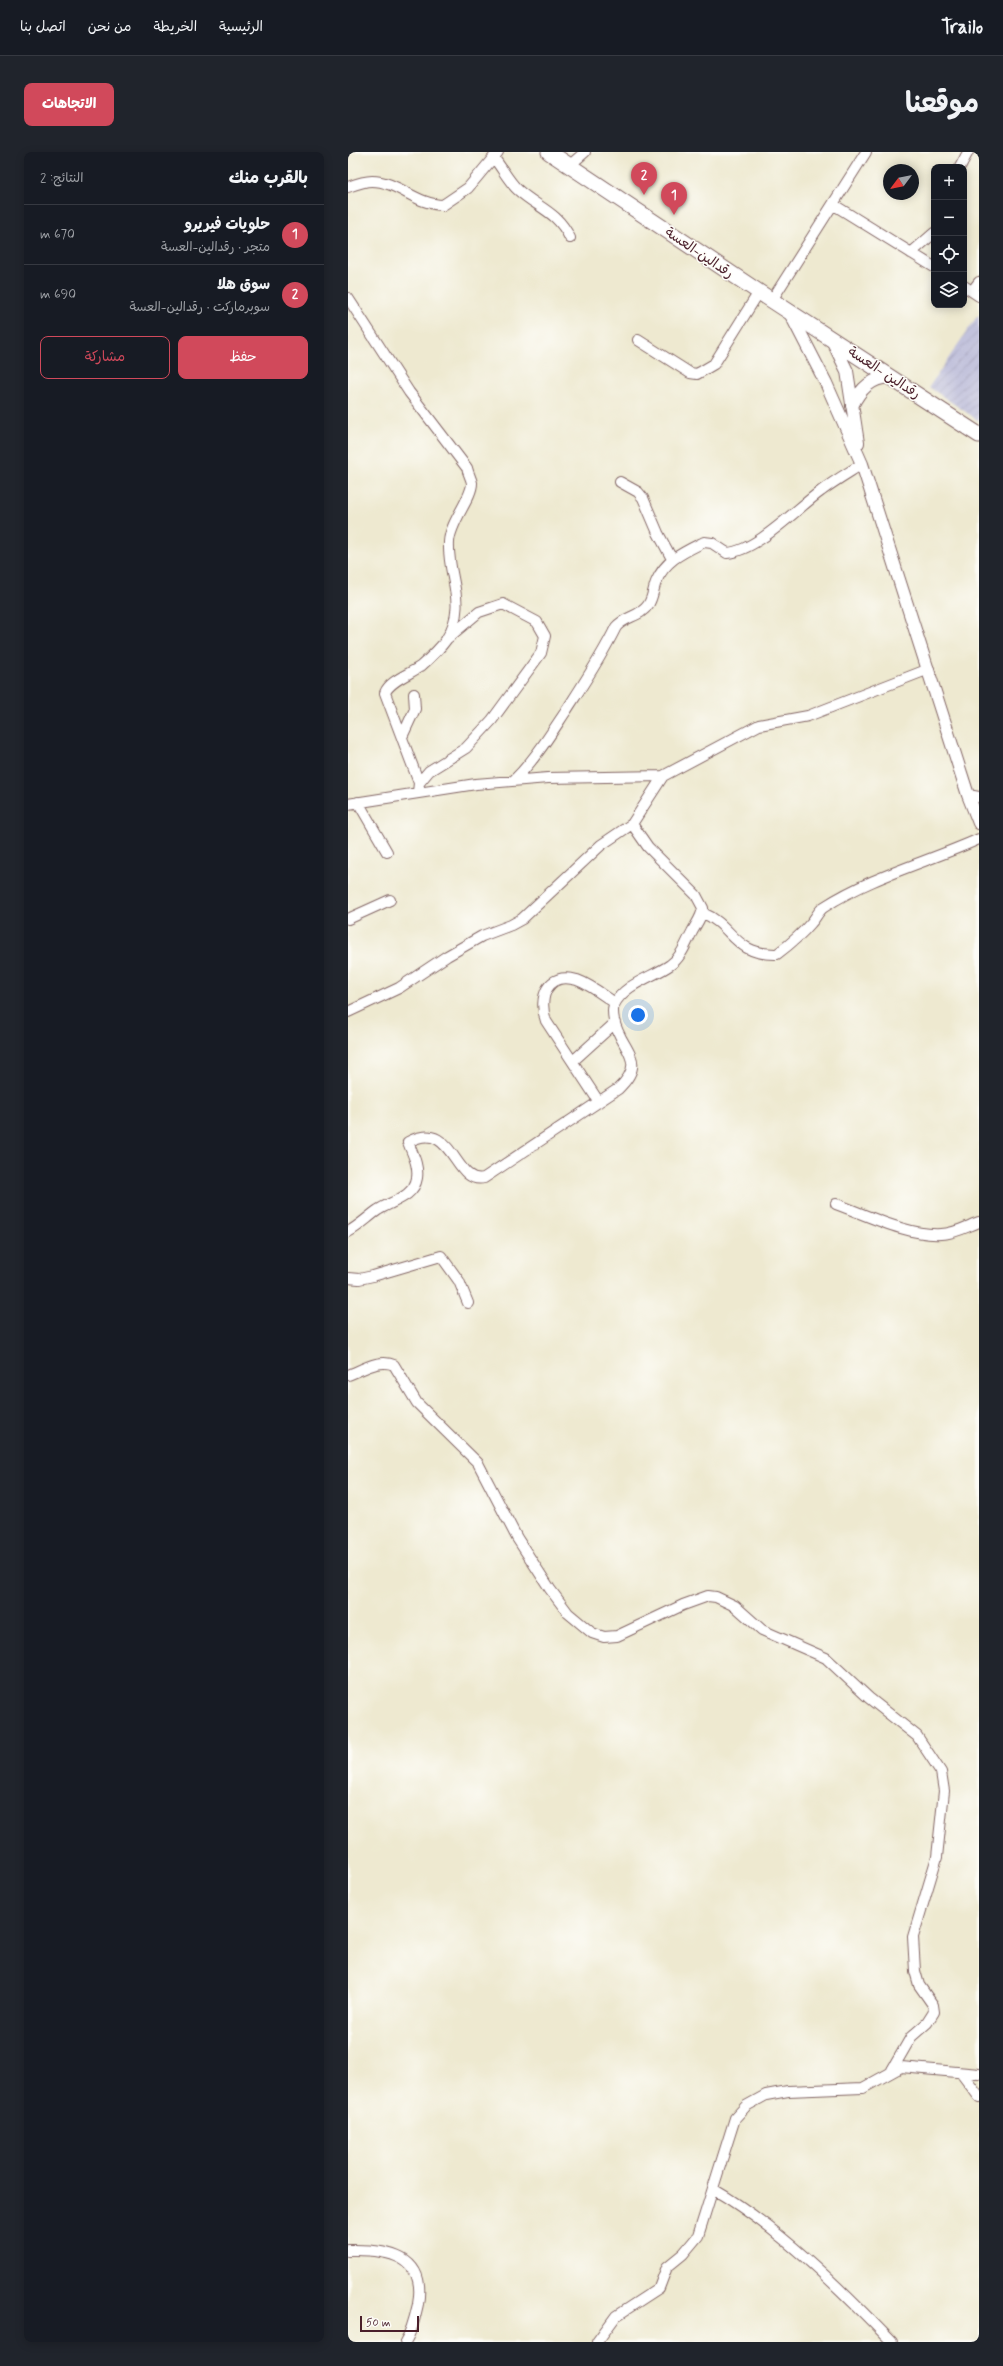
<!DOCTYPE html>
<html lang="ar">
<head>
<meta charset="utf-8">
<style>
	body { margin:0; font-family:Mynerve,"Playpen Sans Arabic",sans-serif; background:#20242c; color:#f1f3f6; direction:rtl }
	.controls { position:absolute; right:12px; top:12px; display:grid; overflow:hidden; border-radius:8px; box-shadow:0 2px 10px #0003 }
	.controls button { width:36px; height:36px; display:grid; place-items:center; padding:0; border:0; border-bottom:1px solid #363941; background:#171b24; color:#f1f3f6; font:20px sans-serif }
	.compass { position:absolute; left:535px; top:12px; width:36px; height:36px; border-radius:50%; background:#171b24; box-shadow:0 2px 10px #0003; rotate:238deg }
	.scale { position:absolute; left:12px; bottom:10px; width:59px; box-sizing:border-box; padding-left:4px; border:2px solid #4a1f2b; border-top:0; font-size:11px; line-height:14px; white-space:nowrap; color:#4a1f2b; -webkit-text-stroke:3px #fdfcf7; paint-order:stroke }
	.you { position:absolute; left:290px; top:863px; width:14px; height:14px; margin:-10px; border:3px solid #fff; border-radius:50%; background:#1a73e8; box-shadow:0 0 0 6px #1a73e833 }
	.badge { display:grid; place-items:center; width:26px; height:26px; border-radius:50%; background:#d1495b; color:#fff; font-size:13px; font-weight:700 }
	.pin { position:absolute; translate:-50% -33px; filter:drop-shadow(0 1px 2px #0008) }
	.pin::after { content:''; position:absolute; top:21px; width:14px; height:12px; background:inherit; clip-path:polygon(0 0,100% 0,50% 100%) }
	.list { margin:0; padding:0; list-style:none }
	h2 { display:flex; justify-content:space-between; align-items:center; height:52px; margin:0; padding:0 16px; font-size:17px }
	h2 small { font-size:13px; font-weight:400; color:#9ea1a6 }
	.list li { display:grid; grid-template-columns:26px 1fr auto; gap:12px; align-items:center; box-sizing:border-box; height:60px; padding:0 16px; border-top:1px solid #363941 }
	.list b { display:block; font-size:15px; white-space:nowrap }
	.list p { margin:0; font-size:13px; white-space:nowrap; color:#9ea1a6 }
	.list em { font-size:13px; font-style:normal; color:#9ea1a6 }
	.actions { display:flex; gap:8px; padding:12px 16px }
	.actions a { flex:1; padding:9px 0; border:1px solid #d1495b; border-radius:8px; text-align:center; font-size:14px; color:#d1495b }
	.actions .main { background:#d1495b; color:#fff }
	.icon { flex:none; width:22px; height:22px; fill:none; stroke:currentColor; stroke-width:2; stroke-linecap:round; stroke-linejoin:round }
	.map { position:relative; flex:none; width:631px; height:2190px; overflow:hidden; direction:ltr; border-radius:8px }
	header { display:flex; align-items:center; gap:24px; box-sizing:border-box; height:56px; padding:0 20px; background:#171b24; border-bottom:1px solid #363941 }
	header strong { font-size:19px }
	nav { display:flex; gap:22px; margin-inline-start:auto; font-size:14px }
	.intro { display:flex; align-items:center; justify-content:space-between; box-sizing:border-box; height:96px; padding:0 24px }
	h1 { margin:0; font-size:28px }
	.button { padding:10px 18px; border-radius:8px; background:#d1495b; color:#fff; font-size:14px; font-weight:700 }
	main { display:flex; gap:24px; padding:0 24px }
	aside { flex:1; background:#171b24; border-radius:8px; box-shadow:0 2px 10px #0003 }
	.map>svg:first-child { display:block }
	.industrial { fill:url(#industrial-furrows) }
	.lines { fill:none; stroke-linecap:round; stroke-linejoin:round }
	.minor-casing { stroke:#836665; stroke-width:12 }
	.tertiary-casing { stroke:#836665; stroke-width:14 }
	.primary-casing { stroke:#836665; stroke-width:17 }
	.minor { stroke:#fff; stroke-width:10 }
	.tertiary { stroke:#fff; stroke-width:12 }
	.primary { stroke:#fff; stroke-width:15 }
	.labels { text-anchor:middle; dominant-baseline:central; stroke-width:3; stroke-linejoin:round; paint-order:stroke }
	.street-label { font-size:14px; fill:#4a1f2b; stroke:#fdfcf7 }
</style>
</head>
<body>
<header>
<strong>Trailo</strong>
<nav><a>الرئيسية</a><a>الخريطة</a><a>من نحن</a><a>اتصل بنا</a></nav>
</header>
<div class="intro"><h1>موقعنا</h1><a class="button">الاتجاهات</a></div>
<main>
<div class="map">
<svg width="631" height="2190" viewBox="0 0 631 2190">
	<defs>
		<pattern id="industrial-furrows" width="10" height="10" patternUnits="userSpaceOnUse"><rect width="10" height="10" fill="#c2c2dc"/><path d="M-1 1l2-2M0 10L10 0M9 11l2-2" fill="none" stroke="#a8a6bd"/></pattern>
	</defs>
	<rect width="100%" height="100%" fill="#fdfcf7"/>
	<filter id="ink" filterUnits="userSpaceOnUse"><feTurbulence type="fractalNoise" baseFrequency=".025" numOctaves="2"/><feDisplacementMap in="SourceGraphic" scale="8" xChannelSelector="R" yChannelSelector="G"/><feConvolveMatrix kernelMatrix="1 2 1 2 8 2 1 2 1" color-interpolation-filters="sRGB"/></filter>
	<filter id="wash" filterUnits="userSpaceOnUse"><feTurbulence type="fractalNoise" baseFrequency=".012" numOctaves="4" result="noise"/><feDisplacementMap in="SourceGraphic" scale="16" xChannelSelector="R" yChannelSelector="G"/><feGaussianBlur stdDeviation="0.9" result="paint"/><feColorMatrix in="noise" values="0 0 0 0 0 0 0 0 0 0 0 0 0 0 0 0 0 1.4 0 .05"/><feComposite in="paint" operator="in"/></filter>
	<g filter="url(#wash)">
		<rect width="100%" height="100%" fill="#eee9d0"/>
		<!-- industrial -->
		<path class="industrial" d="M630 163 631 164V269L581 235Z"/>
	</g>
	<g filter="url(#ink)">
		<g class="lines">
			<!-- minor casing -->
			<g class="minor-casing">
				<path id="minor" d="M146 6C154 16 161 30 170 38 190 56 209 59 222 86
					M221 14 237 0
					M612 15 620 0
					M0 35C8 32 16 29 24 29 49 29 69 53 95 53L120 36 150 0
					M486 53 586 115
					M563 101 586 81
					M616 134 631 144
					M624 139 631 130
					M0 146 61 240 119 316C120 321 123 326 124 331 124 346 102 370 101 390 99 426 121 451 98 488 91 498 82 506 73 514 62 522 41 529 37 541L71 631 70 640
					M424 148 518 0
					M290 188 342 221 349 222 366 212 411 140
					M272 330 290 340 295 346 310 381 324 407
					M54 585 67 557 66 542
					M165 629C186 609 202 583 218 559 236 531 254 504 268 475 277 464 292 465 300 453 305 446 305 437 308 430 317 408 336 400 356 390L364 391 379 401C409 399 449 356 473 339 486 329 500 321 514 312
					M71 631 81 619 118 596 144 568 193 501 197 484 189 470 155 452 131 460 100 486
					M620 643 631 645
					M10 650 39 700
					M0 652 128 632 200 626 315 624 411 573 460 564 581 517
					M355 761C386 774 385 803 429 802 441 793 453 783 463 771 468 766 470 759 476 755 524 724 580 710 631 687
					M0 767 42 748
					M0 860 51 836 99 804 134 784 163 773 174 767 253 693 284 672 315 624
					M225 909 267 871
					M251 950 198 869C190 846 199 819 229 828 243 833 255 843 267 851
					M488 1052C519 1063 560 1084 593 1082 606 1082 620 1074 631 1070
					M0 1080C11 1074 20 1065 30 1058 44 1049 66 1045 69 1026 71 1013 64 1001 60 990 106 965 105 1033 136 1026L270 937C301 908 273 899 266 868 265 863 264 858 266 853 276 832 305 825 322 813 333 806 338 791 344 780 348 772 354 765 355 756L348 743 300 695 284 672
					M0 1126 11 1127 25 1124 93 1104 111 1129 120 1151
					M0 1223C14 1218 32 1206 46 1213L69 1251 130 1311 169 1386 202 1437 220 1461 244 1481 256 1485 269 1484 335 1453 360 1444 368 1445 387 1454 414 1478 478 1506 521 1546 569 1584 593 1620 596 1639 589 1705 565 1785 567 1819 571 1833 585 1853 586 1860 579 1871 563 1885 544 1918
					M613 1921 631 1945
					M365 2037C429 2074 493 2137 544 2190
					M0 2098C39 2097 79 2103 70 2152 67 2165 64 2179 57 2190
					M249 2190 268 2164 311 2136 319 2115 335 2102 350 2084 387 1966 398 1954 418 1943 440 1939 515 1936 553 1915 631 1922"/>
			</g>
			<!-- tertiary casing -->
			<g class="tertiary-casing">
				<path id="tertiary" d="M442 161 478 231 514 312 620 643 631 671
					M484 188 499 219 510 291
					M504 254C512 237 523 226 542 225"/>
			</g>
			<!-- primary casing -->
			<g class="primary-casing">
				<path id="primary" d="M201 0 411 140 631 283"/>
			</g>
			<!-- minor -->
			<use href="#minor" class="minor"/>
			<!-- tertiary -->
			<use href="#tertiary" class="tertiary"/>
			<!-- primary -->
			<use href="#primary" class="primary"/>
		</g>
	</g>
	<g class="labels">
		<!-- street labels -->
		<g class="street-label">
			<text transform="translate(351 101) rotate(34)">رقدالين-العسة</text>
			<text transform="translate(536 221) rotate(33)">رقدالين -العسة</text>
		</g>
	</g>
</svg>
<div class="controls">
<button>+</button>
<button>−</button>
<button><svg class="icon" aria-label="locate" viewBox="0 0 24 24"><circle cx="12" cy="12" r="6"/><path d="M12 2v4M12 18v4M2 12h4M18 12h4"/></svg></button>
<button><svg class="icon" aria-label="layers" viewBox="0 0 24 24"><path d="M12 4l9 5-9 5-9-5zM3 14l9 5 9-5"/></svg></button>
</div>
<svg class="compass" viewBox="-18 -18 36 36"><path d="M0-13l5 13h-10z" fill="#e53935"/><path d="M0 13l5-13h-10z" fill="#9ea1a6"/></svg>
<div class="scale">50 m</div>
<div class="you"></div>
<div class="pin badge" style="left:326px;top:63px">1</div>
<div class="pin badge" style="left:296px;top:43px">2</div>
</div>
<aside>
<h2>بالقرب منك<small>النتائج: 2</small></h2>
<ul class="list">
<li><span class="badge">1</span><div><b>حلويات فيريرو</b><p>متجر · رقدالين-العسة</p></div><em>670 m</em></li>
<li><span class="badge">2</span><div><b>سوق هلا</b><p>سوبرماركت · رقدالين-العسة</p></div><em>690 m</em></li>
</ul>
<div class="actions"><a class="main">حفظ</a><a>مشاركة</a></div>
</aside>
</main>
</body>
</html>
